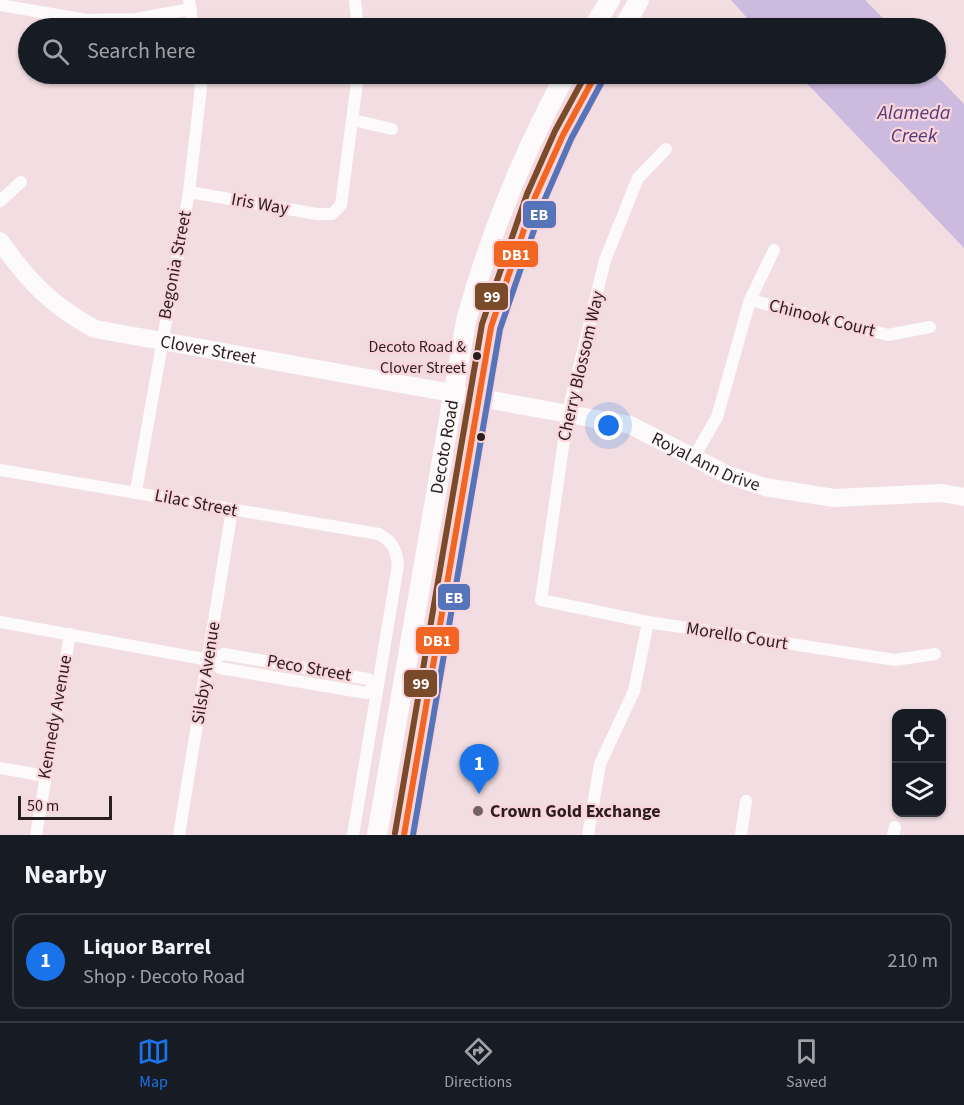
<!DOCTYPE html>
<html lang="en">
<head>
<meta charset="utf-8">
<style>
	body { margin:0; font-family:"Source Sans 3",sans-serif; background:#242831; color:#f1f3f6 }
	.controls { position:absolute; right:18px; bottom:18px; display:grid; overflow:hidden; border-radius:12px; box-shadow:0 2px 4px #0004 }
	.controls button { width:54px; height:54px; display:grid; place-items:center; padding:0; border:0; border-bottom:2px solid #363941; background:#171b24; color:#f1f3f6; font:30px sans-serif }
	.scale { position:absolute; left:18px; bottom:15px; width:94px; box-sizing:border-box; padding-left:6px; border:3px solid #2b1e20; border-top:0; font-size:16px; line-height:21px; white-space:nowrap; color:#2b1e20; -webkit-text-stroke:4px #fad6dc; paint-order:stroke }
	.you { position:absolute; left:609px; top:426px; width:21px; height:21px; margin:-15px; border:4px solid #fff; border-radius:50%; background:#1a73e8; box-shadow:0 0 0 9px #1a73e833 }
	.badge { display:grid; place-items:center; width:39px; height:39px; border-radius:50%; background:#1a73e8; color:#fff; font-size:20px; font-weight:700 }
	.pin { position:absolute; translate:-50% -50px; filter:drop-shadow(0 2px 3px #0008) }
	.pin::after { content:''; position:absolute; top:32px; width:21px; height:18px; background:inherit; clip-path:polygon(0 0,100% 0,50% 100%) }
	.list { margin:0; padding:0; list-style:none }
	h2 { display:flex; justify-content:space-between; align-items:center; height:78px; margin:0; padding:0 24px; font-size:26px }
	h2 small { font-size:20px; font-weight:400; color:#9ea1a6 }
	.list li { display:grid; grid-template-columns:39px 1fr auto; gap:18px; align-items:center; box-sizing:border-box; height:96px; margin:0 12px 12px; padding:0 12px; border:2px solid #363941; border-radius:12px }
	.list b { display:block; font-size:22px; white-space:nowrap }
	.list p { margin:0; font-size:20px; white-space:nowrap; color:#9ea1a6 }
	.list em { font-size:20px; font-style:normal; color:#9ea1a6 }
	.icon { flex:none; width:33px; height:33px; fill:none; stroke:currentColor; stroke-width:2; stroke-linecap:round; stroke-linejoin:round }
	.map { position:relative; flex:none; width:964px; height:835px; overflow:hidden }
	.search { position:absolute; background:#171b24; box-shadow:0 2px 4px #0004; left:18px; right:18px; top:18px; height:66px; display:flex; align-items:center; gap:15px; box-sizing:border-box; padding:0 21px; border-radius:33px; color:#9ea1a6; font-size:22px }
	.sheet { height:186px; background:#171b24 }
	nav { display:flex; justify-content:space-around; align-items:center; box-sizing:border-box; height:84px; border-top:2px solid #363941; background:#171b24; font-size:16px; color:#9ea1a6 }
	nav a { display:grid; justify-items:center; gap:3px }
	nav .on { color:#1a73e8 }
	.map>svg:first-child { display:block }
	.water { fill:#ccbadf }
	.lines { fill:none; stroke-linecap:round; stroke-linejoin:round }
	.street { stroke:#fdfafb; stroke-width:12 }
	.secondary { stroke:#fdfafb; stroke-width:18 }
	.primary { stroke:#fdfafb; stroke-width:20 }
	.bus-1-casing { stroke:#fad6dc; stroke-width:10 }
	.bus-2-casing { stroke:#fad6dc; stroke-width:10 }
	.bus-3-casing { stroke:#fad6dc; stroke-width:10 }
	.bus-1 { stroke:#f26522; stroke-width:6 }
	.bus-2 { stroke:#5674b9; stroke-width:6 }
	.bus-3 { stroke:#7a4b2a; stroke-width:6 }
	.bus-dot { fill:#2b1e20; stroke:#fad6dc; stroke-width:2 }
	.poi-dot { fill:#716164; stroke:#fad6dc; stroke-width:2 }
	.labels { text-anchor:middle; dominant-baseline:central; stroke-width:4.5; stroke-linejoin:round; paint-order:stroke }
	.bus-label { font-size:16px; fill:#2b1e20; stroke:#fad6dc; text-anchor:end }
	.street-label { font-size:18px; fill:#2b1e20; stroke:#fad6dc }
	.poi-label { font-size:18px; font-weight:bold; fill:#2b1e20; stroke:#fad6dc; text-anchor:start }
	.water-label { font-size:20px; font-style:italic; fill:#523977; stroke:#fad6dc }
	.line-badge { stroke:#fad6dc; stroke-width:2 }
	.badge-label { font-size:16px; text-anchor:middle; font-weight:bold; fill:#fff }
</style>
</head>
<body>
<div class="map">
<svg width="964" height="835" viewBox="0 0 964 835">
	<rect width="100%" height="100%" fill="#f2dee2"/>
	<!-- water -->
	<path class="water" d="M731 0H865L893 28H756Z
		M798 74H935L964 104V248Z"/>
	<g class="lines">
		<!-- street -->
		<path class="street" d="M189 0 193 28
			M355 0 358 28
			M0 5 87 20 136 19 191 9
			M353 120 392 129
			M666 149 638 178 605 260 568 412 541 600 648 622 895 660 935 654
			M189 192 317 214H332L341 205 358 74
			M0 201 21 182
			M750 300 888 335 930 327
			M694 457 717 417 750 300 774 250
			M0 470 379 534C393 542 396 549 398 565L353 835
			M136 491 189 192 201 87 199 74
			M0 622 209 660 220 668 366 693 377 687 368 679 224 654 209 660
			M0 768 45 776
			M36 835 70 634
			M179 835 232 510
			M588 835 600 764 634 691 648 622
			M741 835 746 801
			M893 835 895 827"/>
		<!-- secondary -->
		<path class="secondary" id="s1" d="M0 241C28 281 52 306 95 329L630 425 728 475 765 487 834 498 941 493 964 497"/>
		<!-- primary -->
		<g class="primary">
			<path d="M593 28 610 0"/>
			<path d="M623 28 639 0"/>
			<path id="s2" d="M377 835 466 321C490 233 523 153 566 74"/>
			<path d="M404 835 491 327C516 238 549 154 596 74"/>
		</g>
		<!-- bus-1 casing -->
		<g class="bus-1-casing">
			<path id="bus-1" d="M404 835 491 327 535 197 563 135 596 74"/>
		</g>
		<!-- bus-2 casing -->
		<g class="bus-2-casing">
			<path id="bus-2" d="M413 835 500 329 544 201 571 139 604 78"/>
		</g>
		<!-- bus-3 casing -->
		<g class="bus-3-casing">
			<path id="bus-3" d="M395 833 482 324 527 194 555 131 586 74"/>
		</g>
		<!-- bus-1 -->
		<use href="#bus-1" class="bus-1"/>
		<!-- bus-2 -->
		<use href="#bus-2" class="bus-2"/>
		<!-- bus-3 -->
		<use href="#bus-3" class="bus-3"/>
	</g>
	<!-- markers -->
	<g class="bus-dot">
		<circle cx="477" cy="356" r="5"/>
		<circle cx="481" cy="437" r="5"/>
	</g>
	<circle class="poi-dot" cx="478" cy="811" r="6"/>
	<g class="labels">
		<!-- bus labels -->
		<g class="bus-label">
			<text x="466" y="347">Decoto Road &amp;<tspan x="466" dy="21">Clover Street</tspan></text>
		</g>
		<!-- street labels -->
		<g class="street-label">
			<text transform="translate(260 204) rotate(10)">Iris Way</text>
			<text transform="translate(175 265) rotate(-79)">Begonia Street</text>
			<text transform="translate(822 318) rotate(14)">Chinook Court</text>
			<text stroke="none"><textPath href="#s1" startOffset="246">Clover Street</textPath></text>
			<text transform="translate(581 366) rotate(-77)">Cherry Blossom Way</text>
			<text stroke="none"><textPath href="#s2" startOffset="394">Decoto Road</textPath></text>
			<text stroke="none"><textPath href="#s1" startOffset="759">Royal Ann Drive</textPath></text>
			<text transform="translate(196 503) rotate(11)">Lilac Street</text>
			<text transform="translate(737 636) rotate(9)">Morello Court</text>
			<text transform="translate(309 668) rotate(10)">Peco Street</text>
			<text transform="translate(206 673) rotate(-81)">Silsby Avenue</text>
			<text transform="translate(55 717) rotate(-80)">Kennedy Avenue</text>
		</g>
		<!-- poi labels -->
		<g class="poi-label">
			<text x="490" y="811">Crown Gold Exchange</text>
		</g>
		<!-- water labels -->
		<g class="water-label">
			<text x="914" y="113">Alameda<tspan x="914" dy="23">Creek</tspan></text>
		</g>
	</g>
	<g class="line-badge">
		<rect x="522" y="200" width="35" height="29" rx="6" fill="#5674b9"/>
		<rect x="493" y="240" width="46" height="28" rx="6" fill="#f26522"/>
		<rect x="474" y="282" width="35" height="29" rx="6" fill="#7a4b2a"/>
		<rect x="437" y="583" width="34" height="28" rx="6" fill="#5674b9"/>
		<rect x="415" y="626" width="45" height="29" rx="6" fill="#f26522"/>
		<rect x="403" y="669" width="35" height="29" rx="6" fill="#7a4b2a"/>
	</g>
	<g class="badge-label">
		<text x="539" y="220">EB</text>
		<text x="516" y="260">DB1</text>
		<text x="492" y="302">99</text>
		<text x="454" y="603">EB</text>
		<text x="437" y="646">DB1</text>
		<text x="421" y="689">99</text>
	</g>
</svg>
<div class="controls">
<button><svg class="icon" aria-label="locate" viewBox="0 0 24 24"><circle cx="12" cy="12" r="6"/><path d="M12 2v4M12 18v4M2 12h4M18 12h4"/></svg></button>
<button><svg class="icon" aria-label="layers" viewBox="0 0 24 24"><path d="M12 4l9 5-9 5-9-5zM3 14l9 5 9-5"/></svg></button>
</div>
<div class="scale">50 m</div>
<div class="you"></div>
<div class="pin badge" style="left:479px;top:794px">1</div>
<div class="search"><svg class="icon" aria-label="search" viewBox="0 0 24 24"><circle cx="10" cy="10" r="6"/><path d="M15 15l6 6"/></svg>Search here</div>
</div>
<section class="sheet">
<h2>Nearby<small></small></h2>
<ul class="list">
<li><span class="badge">1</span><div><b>Liquor Barrel</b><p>Shop · Decoto Road</p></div><em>210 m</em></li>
</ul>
</section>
<nav>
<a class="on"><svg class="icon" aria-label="map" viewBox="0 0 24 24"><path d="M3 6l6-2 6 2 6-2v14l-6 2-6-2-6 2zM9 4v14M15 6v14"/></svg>Map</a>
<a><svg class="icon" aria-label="directions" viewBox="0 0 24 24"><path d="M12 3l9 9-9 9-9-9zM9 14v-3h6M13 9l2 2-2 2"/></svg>Directions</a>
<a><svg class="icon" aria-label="saved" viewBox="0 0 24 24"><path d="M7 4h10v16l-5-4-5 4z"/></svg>Saved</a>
</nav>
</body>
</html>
